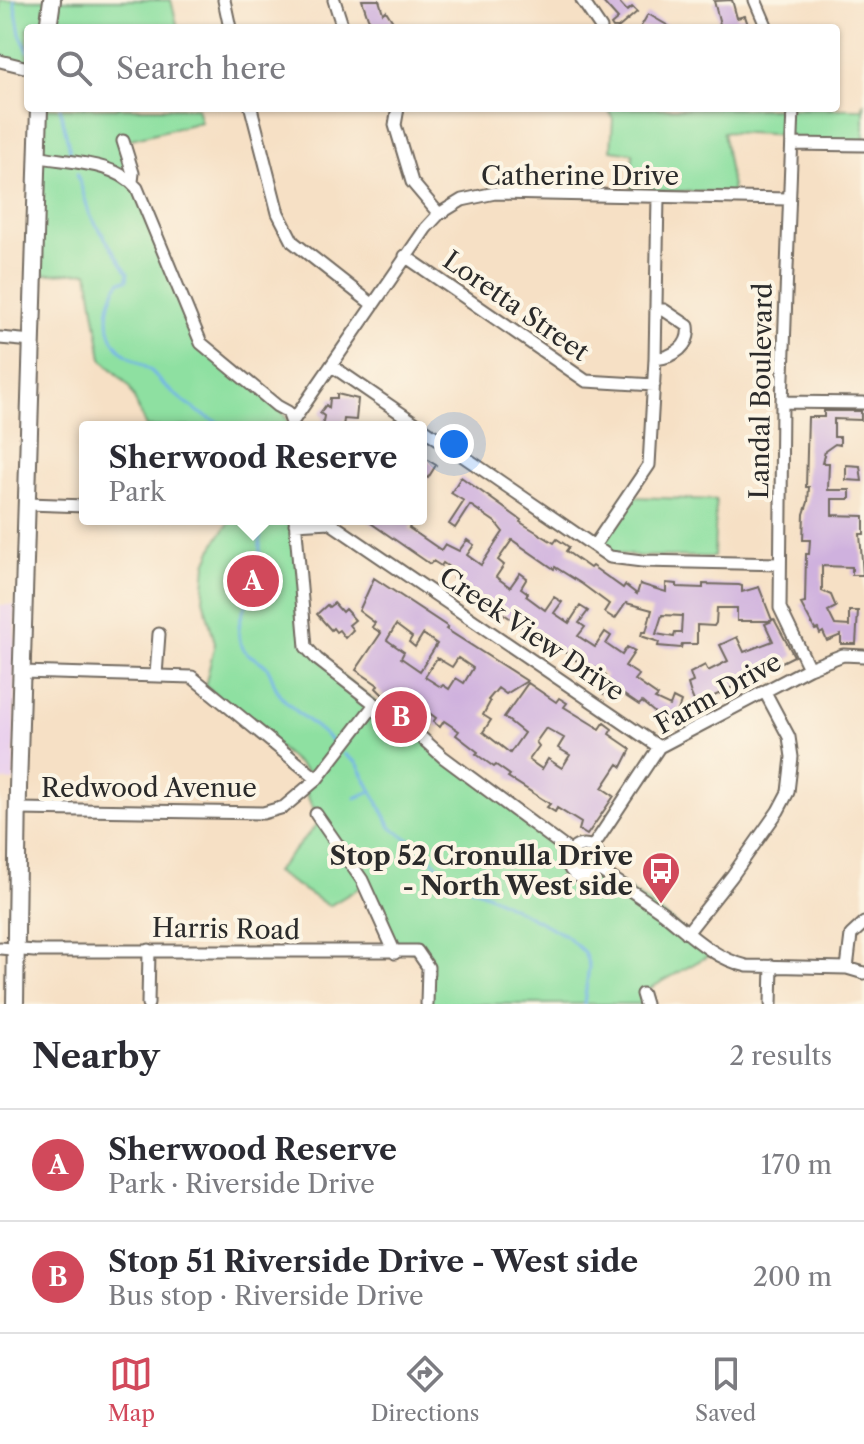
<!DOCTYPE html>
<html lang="en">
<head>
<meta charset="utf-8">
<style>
	body { margin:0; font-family:"Libre Caslon Text",serif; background:#f7f7f7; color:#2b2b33 }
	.you { position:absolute; left:454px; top:444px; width:28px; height:28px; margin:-20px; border:6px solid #fff; border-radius:50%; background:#1a73e8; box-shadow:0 0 0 12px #1a73e833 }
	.badge { display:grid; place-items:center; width:52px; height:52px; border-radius:50%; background:#d1495b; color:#fff; font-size:26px; font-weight:700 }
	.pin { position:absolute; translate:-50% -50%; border:4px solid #fff; box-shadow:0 2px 8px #0006 }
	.popup { position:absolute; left:79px; top:421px; width:348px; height:104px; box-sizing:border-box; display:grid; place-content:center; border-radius:8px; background:#fff; filter:drop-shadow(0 2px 6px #0005); font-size:26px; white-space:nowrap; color:#7c7c81 }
	.popup b { font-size:30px; color:#2b2b33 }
	.popup::after { content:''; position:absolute; left:50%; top:100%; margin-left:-16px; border:16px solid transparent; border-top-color:#fff }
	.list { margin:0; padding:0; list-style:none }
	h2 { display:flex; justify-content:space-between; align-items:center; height:104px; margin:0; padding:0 32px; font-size:34px }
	h2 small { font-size:26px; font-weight:400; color:#7c7c81 }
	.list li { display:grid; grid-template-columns:52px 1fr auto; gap:24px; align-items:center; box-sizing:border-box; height:112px; padding:0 32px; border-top:2px solid #e1e1e2 }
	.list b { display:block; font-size:30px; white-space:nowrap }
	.list p { margin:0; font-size:26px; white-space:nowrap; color:#7c7c81 }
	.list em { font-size:26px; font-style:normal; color:#7c7c81 }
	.icon { flex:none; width:44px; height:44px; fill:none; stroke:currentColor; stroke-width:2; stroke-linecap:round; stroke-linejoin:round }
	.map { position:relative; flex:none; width:864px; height:1004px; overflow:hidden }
	.search { position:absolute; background:#fff; box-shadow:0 2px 6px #0004; left:24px; right:24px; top:24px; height:88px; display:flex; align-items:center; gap:20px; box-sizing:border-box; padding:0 28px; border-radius:8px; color:#7c7c81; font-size:30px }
	.sheet { height:328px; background:#fff }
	nav { display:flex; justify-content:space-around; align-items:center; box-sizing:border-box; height:112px; border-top:2px solid #e1e1e2; background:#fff; font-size:22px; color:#7c7c81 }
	nav a { display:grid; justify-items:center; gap:4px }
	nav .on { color:#d1495b }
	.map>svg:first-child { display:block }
	.built { fill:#ead1ed }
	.green { fill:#8ee0a1; stroke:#5c8666; stroke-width:2 }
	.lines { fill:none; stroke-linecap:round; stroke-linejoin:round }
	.stream { stroke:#73b4e7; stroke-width:3 }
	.building { fill:#cfb1de; fill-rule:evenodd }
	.minor-casing { stroke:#726a61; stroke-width:15 }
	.secondary-casing { stroke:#726a61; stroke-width:20 }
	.minor { stroke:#fff; stroke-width:11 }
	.secondary { stroke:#fff; stroke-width:16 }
	.labels { text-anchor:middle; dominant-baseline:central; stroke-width:8; stroke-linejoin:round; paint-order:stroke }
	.street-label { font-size:26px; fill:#2b2b2b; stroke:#fcf5e5 }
	.poi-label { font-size:26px; font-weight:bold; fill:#2b2b2b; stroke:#fcf5e5; text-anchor:end }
</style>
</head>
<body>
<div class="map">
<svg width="864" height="1004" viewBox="0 0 864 1004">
	<rect width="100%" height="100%" fill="#fcf5e5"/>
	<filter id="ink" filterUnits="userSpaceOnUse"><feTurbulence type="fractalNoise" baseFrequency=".0125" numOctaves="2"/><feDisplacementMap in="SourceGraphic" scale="16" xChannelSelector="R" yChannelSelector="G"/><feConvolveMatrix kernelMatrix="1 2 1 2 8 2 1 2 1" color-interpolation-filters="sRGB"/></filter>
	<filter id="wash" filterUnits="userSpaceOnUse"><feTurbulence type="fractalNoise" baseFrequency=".006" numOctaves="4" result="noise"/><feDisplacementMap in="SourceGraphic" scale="32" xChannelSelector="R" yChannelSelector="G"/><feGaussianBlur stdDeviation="1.8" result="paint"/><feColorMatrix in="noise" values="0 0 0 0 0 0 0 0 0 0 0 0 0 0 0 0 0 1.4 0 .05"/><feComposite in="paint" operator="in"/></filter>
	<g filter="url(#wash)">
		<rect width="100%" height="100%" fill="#f6e0c5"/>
		<!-- built -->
		<path class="built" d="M0 605H15L14 781H0Z"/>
		<!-- green -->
		<path class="green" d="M0 0H171L178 28H28V68L0 61Z
			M864 102V145L792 144V135L723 132 733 193 631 190 633 153 611 150 613 119 608 108 863 109Z
			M39 108H197L201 122 123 141 133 173 201 343 281 410 291 427H146L129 386 102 359 88 272 33 275Z
			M634 497 716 500 714 557 638 556 611 553 602 545Z
			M232 519H299L306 647 470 777 650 904 713 953 642 993 645 1004H428L430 978 417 952 391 946 364 885 329 906 275 872 320 821 304 790 316 779 205 686 215 643 203 599 206 564 216 541Z"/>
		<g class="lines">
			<!-- stream -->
			<path class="stream" d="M14 0 20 34 28 51
				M60 108 71 155
				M77 173 90 215 128 273 127 280 121 281C108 296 104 322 113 340 122 356 137 360 151 371 156 375 159 381 164 385 182 401 208 422 232 427
				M262 519C258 542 261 564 259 587 244 600 229 636 247 653 254 659 261 660 267 667 273 676 274 687 280 695 296 714 317 726 335 744
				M344 754 357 763 391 827 424 850 449 879 487 894 565 935 584 952 589 966 584 1004
				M355 798 370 792"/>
		</g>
		<g id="blocks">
			<!-- building -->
			<path class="building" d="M362 0H379L383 13 386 11 397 28H376L368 18Z
				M601 0H617L627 11 632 7 637 12 618 28H613L611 25 618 19Z
				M732 0 737 18 745 16 748 25 721 28 714 1Z
				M648 14 672 28H640Z
				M337 394 358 399 356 420 344 419 343 427H322L324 416 320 413 326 405 329 408 330 398H337Z
				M824 411H861V420L834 419V437H840V445L835 444 825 451 822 463H829L828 490H850V499H832V515L864 516V534H860L863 575H852V567L822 566V591L831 595 836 607 828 611 835 625 849 626V611H858L856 644H841V635L827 641 823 632 820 634 818 629 815 630 801 604 805 603 806 554H809L810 540H803L804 514 808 502 809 487H806L808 417H824Z
				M421 456 436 465 428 478 421 474Z
				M846 465 860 466 862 481 846 480Z
				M461 477 521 520 520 522 554 543 557 539 569 547 566 551 590 568 592 566 623 588 625 585 637 594 640 584 666 592V583L677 584V587L703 588V584L739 585 742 586V592L759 587 772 620 774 619 794 656 760 673 758 668 741 677 743 681 739 684 704 701 708 709 699 713 691 694 688 684 693 682 690 673 705 665 708 671 728 661 720 645 737 637 744 652 773 641 765 624 772 621H737V608H717L716 623 714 626 697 625V644H682L681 648 658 646 659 642 641 636 642 632H646L652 610 626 603 615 619 604 612 609 604 582 584 555 567 554 569 512 540 498 560 504 565 496 577 510 587 520 573 527 578 521 588 528 593 526 596 545 610 554 597 562 602 554 613 569 623 580 606 588 611 579 623 585 627 578 636 595 647 605 632 611 636 606 644 622 655 627 647 635 651 625 666 639 675 635 680 658 696 655 699 670 706 673 698 681 702 673 725 653 716 654 712 642 702 639 705 615 689 609 687 604 694 597 689 606 676 594 667 591 671 566 653 544 645 537 641 539 638 473 593 471 597 464 592 467 588 453 578 457 573 443 563 441 566 433 561 430 564 365 519H415L409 528 441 550 445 544 459 551 467 540 474 545 467 555 481 565 503 532 495 522 470 505 455 528 449 524 464 501 451 493ZM662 615 682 616 681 633H675L674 637 656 634Z
				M374 578 448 627 446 629 527 681 506 694 498 688 488 700 490 702 483 715 491 720 483 732 510 753 524 733 504 717 528 683 556 702 559 698 567 703 564 707 600 729 604 723 612 729 609 734 631 749 622 767 618 764 602 788 614 796 587 835 579 830 581 823 557 808 555 812 547 807 550 804 508 777 510 775 496 765 494 767 476 754 478 752 456 735 459 731 444 721 440 727 433 722 436 718 424 709 423 712 411 705 409 708 396 699 395 701 387 695 386 698 376 688 378 685 356 670 381 633 372 627 375 623 359 611ZM396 625 412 637 409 642 415 647 423 634 437 644 420 671 401 658 404 652 387 640ZM437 658 452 667 458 658 473 668 464 683 456 678 449 689 443 685 441 687 425 677ZM546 728 564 738 558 748 570 755 562 768 548 759 542 769 529 760 539 746 536 742Z
				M334 603 342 612 345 609 355 620 349 625 353 630 345 638 339 630 336 632 333 628 331 630 317 614 327 605 329 607Z"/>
		</g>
	</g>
	<g filter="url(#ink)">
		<use href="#blocks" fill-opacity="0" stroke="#726a61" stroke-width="2"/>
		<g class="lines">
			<!-- minor casing -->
			<g class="minor-casing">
				<path id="minor" d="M224 0 230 28
					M334 0 343 28
					M582 0 601 28
					M755 0 767 28
					M0 61 28 68
					M251 108 278 213 293 242 372 304
					M398 108 395 125 412 182 439 214
					M793 108 782 402 780 608 809 668
					M123 141 133 173 132 182
					M792 144 864 145
					M36 156C69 163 114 161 137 188L201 343 277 406 288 412 293 426
					M405 256 586 381 654 385
					M0 338 32 341
					M655 359C674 357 691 346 688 326L664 310 656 309
					M332 366 610 557 642 561 779 564
					M782 402 864 403
					M293 421 426 228 439 214 462 200 495 193 788 199
					M28 504 85 506
					M295 519 306 647 317 659 375 704 402 720 443 757 571 852
					M295 524 329 522 659 747
					M594 546 649 465 655 359 658 197
					M22 672 192 677 317 779
					M156 675 159 634
					M19 809 263 813 284 807 317 779 375 704
					M316 814 362 880 395 953
					M568 861a16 16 0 1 1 32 0a16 16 0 1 1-32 0Z
					M592 848 659 747 809 668 843 655 864 656
					M598 869C619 883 641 897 662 912 689 933 712 958 747 966L847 968 864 973
					M687 933 732 876 778 811 788 792 792 757 789 737 765 692
					M0 948 34 951H417L428 967 427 1004
					M847 968 851 935 864 923
					M642 994 645 1004
					M148 1004 149 950
					M771 1004 772 966"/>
			</g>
			<!-- secondary casing -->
			<g class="secondary-casing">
				<path id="secondary" d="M48 28 52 0
					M15 1004 18 788 39 108"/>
			</g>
			<!-- minor -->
			<use href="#minor" class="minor"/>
			<!-- secondary -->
			<use href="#secondary" class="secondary"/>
		</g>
	</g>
	<!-- icons -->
	<defs>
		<g id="bus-pin" transform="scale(2)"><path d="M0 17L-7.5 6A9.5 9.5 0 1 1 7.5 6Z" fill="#d1495b" stroke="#fcf5e5"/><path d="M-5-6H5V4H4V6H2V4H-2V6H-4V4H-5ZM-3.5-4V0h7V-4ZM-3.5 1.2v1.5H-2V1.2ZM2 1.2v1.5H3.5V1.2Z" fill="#fff"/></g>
	</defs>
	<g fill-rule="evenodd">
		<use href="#bus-pin" x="661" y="871"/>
	</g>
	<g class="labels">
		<!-- street labels -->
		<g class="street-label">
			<text x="580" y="176">Catherine Drive</text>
			<text transform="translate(516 306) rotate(35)">Loretta Street</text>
			<text transform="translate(761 391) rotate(-89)">Landal Boulevard</text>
			<text transform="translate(532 634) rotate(34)">Creek View Drive</text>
			<text transform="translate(718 693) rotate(-29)">Farm Drive</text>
			<text x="149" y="788">Redwood Avenue</text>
			<text transform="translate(226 929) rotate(1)">Harris Road</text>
		</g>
		<!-- poi labels -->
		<g class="poi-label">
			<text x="633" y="856">Stop 52 Cronulla Drive<tspan x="633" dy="30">- North West side</tspan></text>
		</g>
	</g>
</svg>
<div class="you"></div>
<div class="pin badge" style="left:253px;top:581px">A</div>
<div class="popup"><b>Sherwood Reserve</b>Park</div>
<div class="pin badge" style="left:401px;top:717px">B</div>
<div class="search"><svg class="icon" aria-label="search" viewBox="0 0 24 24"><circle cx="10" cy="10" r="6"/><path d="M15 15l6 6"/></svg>Search here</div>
</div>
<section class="sheet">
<h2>Nearby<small>2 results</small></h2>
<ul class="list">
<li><span class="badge">A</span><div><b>Sherwood Reserve</b><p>Park · Riverside Drive</p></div><em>170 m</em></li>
<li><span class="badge">B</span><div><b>Stop 51 Riverside Drive - West side</b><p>Bus stop · Riverside Drive</p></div><em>200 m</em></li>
</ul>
</section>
<nav>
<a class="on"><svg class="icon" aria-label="map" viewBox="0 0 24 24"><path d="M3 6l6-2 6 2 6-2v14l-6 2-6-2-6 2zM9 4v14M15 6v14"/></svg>Map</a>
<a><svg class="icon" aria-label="directions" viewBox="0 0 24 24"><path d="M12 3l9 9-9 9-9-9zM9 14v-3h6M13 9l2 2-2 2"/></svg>Directions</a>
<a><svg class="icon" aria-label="saved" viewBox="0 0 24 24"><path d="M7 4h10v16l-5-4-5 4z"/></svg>Saved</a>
</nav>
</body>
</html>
